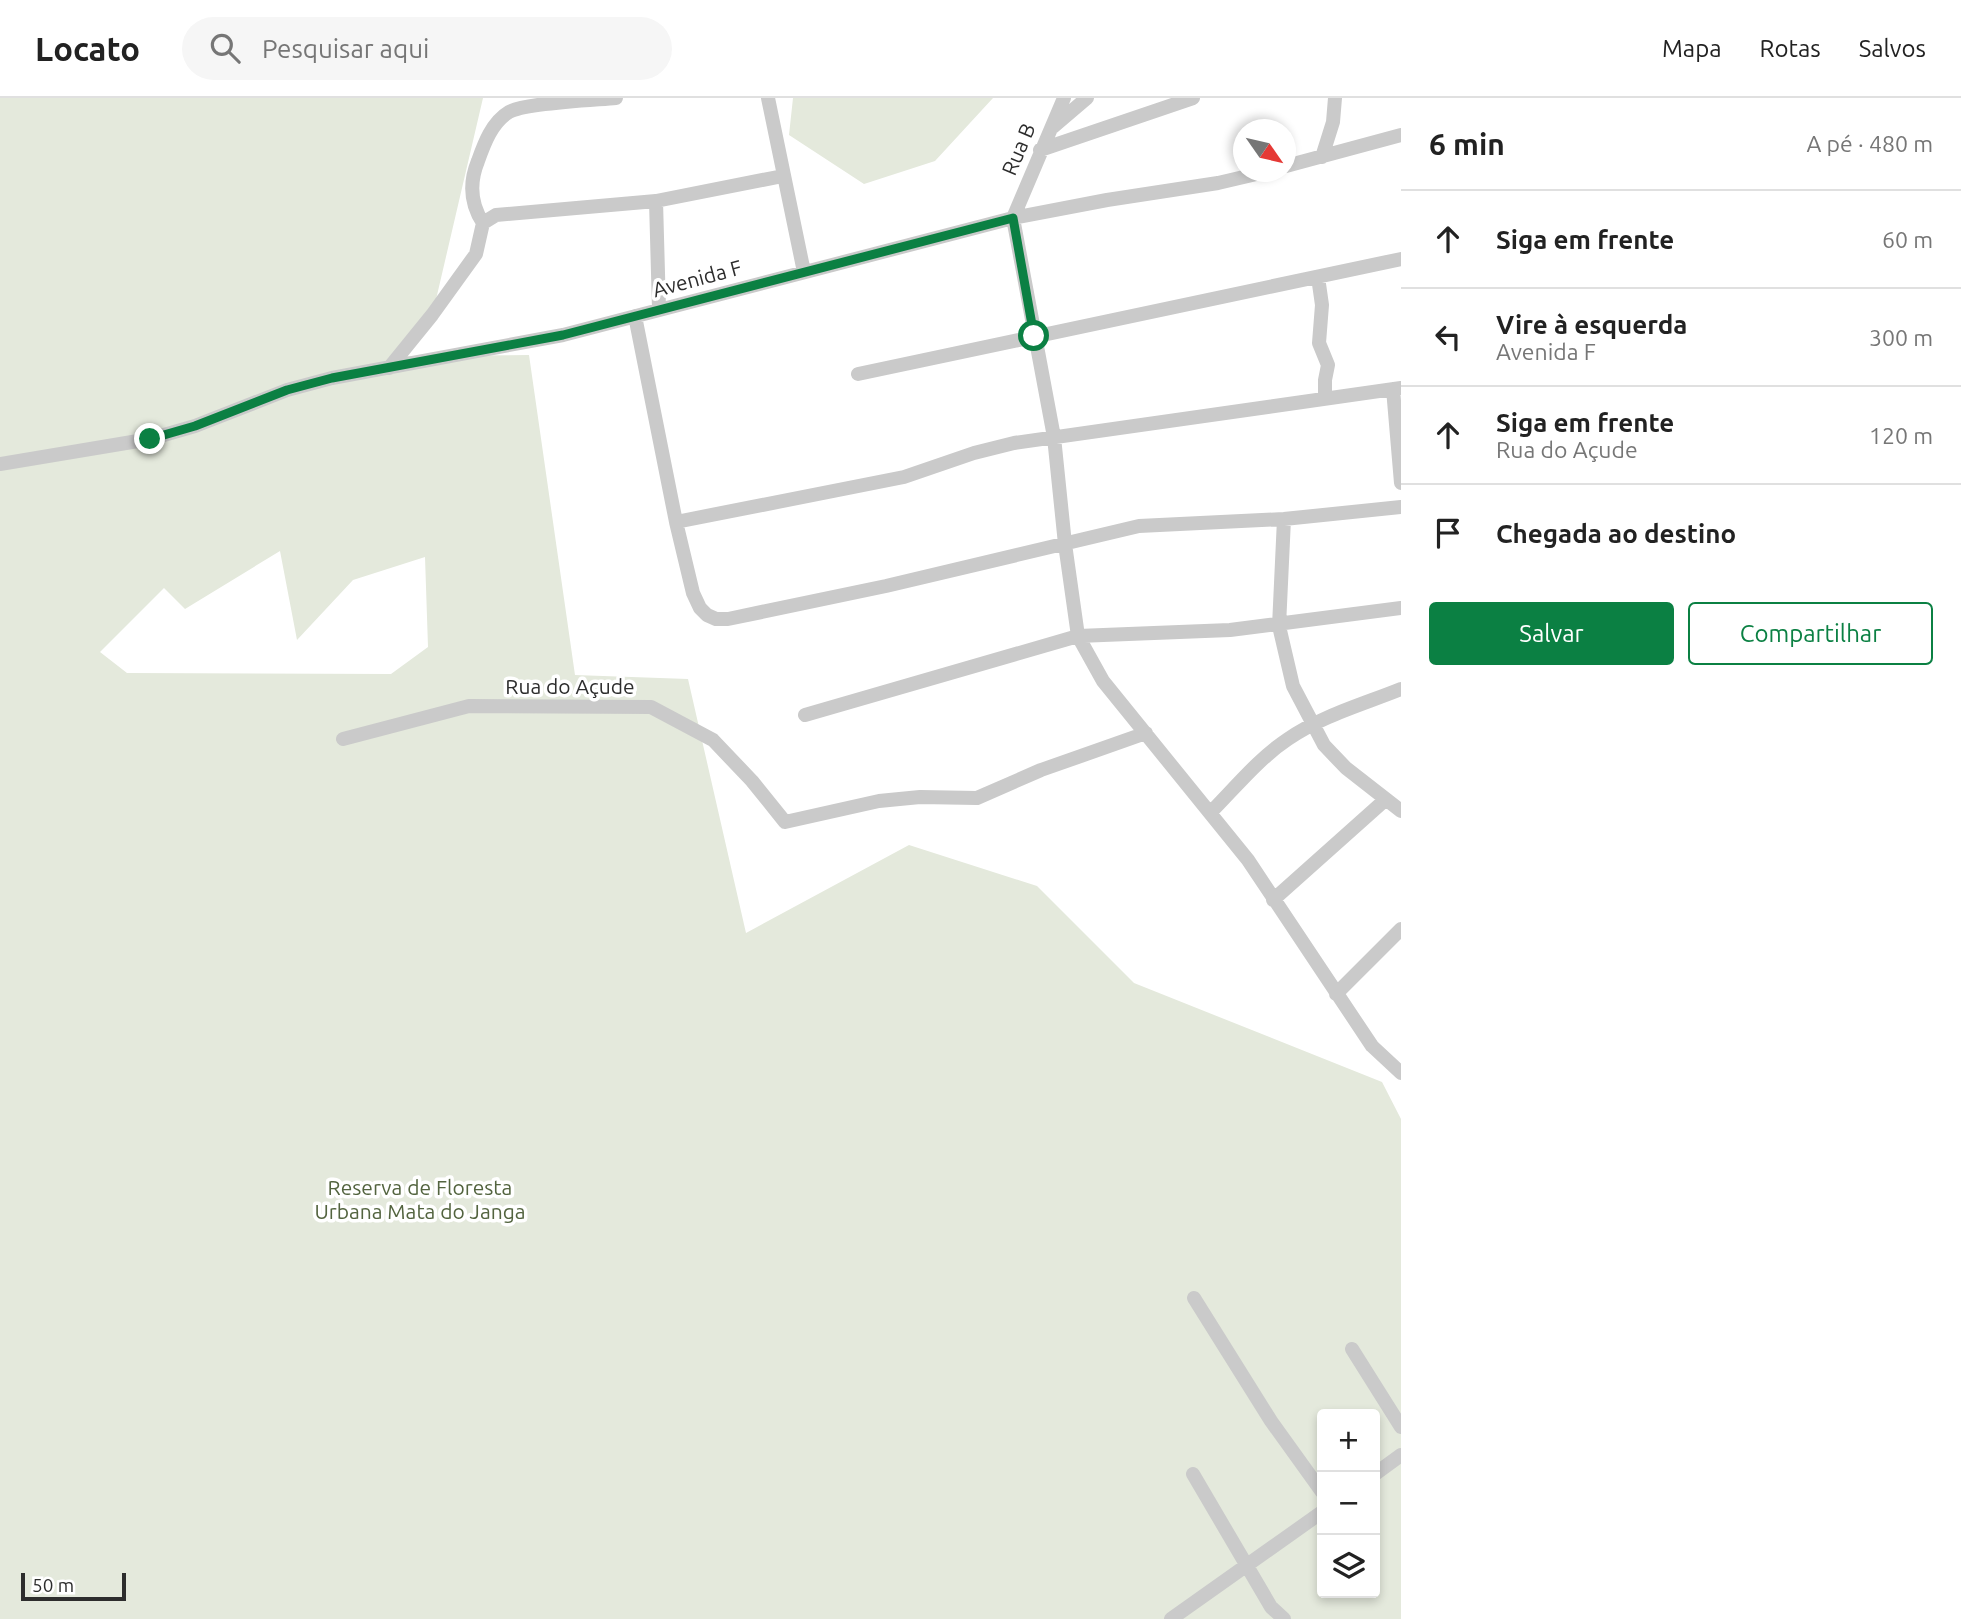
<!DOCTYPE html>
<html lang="pt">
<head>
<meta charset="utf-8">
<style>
	body { margin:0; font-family:Ubuntu,sans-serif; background:#f6f6f6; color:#222 }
	.controls { position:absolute; right:21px; bottom:21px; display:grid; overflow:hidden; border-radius:7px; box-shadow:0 4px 10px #0003 }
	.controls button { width:63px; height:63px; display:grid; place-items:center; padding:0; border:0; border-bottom:2px solid #e0e0e0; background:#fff; color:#222; font:35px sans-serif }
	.compass { position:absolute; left:1233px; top:21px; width:63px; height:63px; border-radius:50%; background:#fff; box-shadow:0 4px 10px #0003; rotate:124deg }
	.scale { position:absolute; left:21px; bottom:18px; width:105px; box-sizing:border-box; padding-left:7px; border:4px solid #2d2d2d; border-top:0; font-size:19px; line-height:24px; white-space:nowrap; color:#2d2d2d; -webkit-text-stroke:5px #fff; paint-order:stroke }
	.stop { position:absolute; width:21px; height:21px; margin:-16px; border:5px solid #0b8043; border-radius:50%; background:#fff }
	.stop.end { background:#0b8043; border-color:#fff; box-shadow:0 2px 7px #0008 }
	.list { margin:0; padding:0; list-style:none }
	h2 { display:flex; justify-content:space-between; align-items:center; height:91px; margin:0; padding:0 28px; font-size:30px }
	h2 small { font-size:23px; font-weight:400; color:#767676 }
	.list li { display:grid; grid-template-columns:46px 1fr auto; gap:21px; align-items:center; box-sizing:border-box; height:98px; padding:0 28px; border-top:2px solid #e0e0e0 }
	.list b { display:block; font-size:26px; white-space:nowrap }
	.list p { margin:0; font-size:23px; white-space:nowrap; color:#767676 }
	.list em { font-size:23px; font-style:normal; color:#767676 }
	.actions { display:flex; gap:14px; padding:21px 28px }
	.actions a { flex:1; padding:16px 0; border:2px solid #0b8043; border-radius:7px; text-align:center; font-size:24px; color:#0b8043 }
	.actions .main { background:#0b8043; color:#fff }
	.icon { flex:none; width:38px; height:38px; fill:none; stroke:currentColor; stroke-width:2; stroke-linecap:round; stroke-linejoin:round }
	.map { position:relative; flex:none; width:1401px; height:1521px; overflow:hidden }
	header { display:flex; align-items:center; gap:42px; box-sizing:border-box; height:98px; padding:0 35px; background:#fff; border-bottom:2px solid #e0e0e0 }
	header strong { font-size:33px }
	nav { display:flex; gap:38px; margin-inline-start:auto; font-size:24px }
	.search { width:490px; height:63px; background:#f6f6f6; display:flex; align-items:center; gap:18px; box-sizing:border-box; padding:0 24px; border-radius:38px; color:#767676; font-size:26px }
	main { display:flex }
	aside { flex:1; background:#fff }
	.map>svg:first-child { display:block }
	.green { fill:#e4e9dc; fill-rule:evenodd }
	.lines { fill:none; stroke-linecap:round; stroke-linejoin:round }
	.minor { stroke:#cacaca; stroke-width:14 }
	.route { stroke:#0b8043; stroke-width:9 }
	.labels { text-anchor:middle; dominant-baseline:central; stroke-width:7; stroke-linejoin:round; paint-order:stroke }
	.street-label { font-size:21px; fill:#2d2d2d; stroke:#fff }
	.park-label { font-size:21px; fill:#53643f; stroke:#fff }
</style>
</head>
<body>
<header>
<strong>Locato</strong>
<div class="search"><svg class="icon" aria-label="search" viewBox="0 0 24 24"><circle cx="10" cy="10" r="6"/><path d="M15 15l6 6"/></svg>Pesquisar aqui</div>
<nav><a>Mapa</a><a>Rotas</a><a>Salvos</a></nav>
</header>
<main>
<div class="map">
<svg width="1401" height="1521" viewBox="0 0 1401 1521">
	<rect width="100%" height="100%" fill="#fff"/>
	<!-- green -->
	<path class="green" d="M0 0H483L431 223 398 258 529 257 575 577 688 581 746 835 909 747 1037 788 1134 885 1382 984 1401 1021V1521H0ZM280 453 297 542 353 482 425 459 428 549 391 576 127 575 100 554 164 490 185 511ZM1322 1316H1375V1495H1322Z
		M793 0H993L935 63 864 86 789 37Z"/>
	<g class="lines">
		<!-- minor -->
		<path class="minor" d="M768 0 804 174
			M1053 29 1087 0
			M1040 52 1193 0
			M1322 59 1333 24 1335 0
			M1286 68 1401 37
			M656 103 659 211
			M1013 120 1054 339 1065 446 1078 538 1103 583 1248 762 1372 948 1401 975
			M1013 120 1064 0
			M483 125C470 105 469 85 478 63 484 46 492 24 509 14 525 5 594 2 616 0
			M1318 179 1322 207 1319 245 1328 267 1325 282V300
			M635 218 676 424 693 495 700 510 707 517 716 521H728L886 488 1139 428 1284 421 1401 409
			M389 270 432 217 476 156 483 125 496 117 656 103 783 78
			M858 276 1401 161
			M1393 291 1401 385
			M0 366 150 341 195 328 287 292 332 280 563 237 1013 120 1107 102 1218 85 1265 74
			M1284 421 1279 528 1293 588 1324 647 1346 670 1401 713
			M676 424 904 379 974 355 1014 345 1401 290
			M805 617 1078 538 1230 532 1401 510
			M343 641 469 608 651 609 713 642 752 683 785 724 879 703 920 699 977 700 1041 672 1146 635
			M1210 715C1235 690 1258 661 1288 641 1321 618 1364 606 1401 591
			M1273 802 1385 702
			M1336 896 1401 831
			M1194 1200 1271 1323 1322 1394
			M1352 1251 1401 1329
			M1193 1376 1271 1509 1284 1521
			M1375 1376 1401 1357
			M1171 1521 1322 1414"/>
	</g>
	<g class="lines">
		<!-- route -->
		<path class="route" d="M150 341 195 328 287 292 332 280 563 237 1013 120 1034 238"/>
	</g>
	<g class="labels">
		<!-- street labels -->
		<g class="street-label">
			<text transform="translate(1018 51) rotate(-67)">Rua B</text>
			<text transform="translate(697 180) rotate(-15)">Avenida F</text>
			<text x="570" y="588">Rua do Açude</text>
		</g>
		<!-- park labels -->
		<g class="park-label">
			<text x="420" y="1089">Reserva de Floresta<tspan x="420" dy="24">Urbana Mata do Janga</tspan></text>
		</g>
	</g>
</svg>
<div class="controls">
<button>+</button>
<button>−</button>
<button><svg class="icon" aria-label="layers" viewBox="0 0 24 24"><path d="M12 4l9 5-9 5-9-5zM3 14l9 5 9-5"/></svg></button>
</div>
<svg class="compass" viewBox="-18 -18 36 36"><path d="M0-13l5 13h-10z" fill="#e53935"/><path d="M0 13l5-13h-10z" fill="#767676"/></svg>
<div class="scale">50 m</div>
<div class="stop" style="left:1034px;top:238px"></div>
<div class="stop end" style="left:150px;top:341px"></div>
</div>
<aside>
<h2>6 min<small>A pé · 480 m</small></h2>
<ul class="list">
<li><svg class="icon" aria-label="ahead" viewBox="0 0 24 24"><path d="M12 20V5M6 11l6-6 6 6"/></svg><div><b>Siga em frente</b></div><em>60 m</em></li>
<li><svg class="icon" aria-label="left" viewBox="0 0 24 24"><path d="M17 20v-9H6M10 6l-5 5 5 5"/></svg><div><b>Vire à esquerda</b><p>Avenida F</p></div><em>300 m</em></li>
<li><svg class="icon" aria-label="ahead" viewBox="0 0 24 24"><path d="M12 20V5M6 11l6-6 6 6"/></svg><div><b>Siga em frente</b><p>Rua do Açude</p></div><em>120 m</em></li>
<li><svg class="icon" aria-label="arrive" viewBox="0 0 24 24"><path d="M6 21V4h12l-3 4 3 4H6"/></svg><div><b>Chegada ao destino</b></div></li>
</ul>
<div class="actions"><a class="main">Salvar</a><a>Compartilhar</a></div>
</aside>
</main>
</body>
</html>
